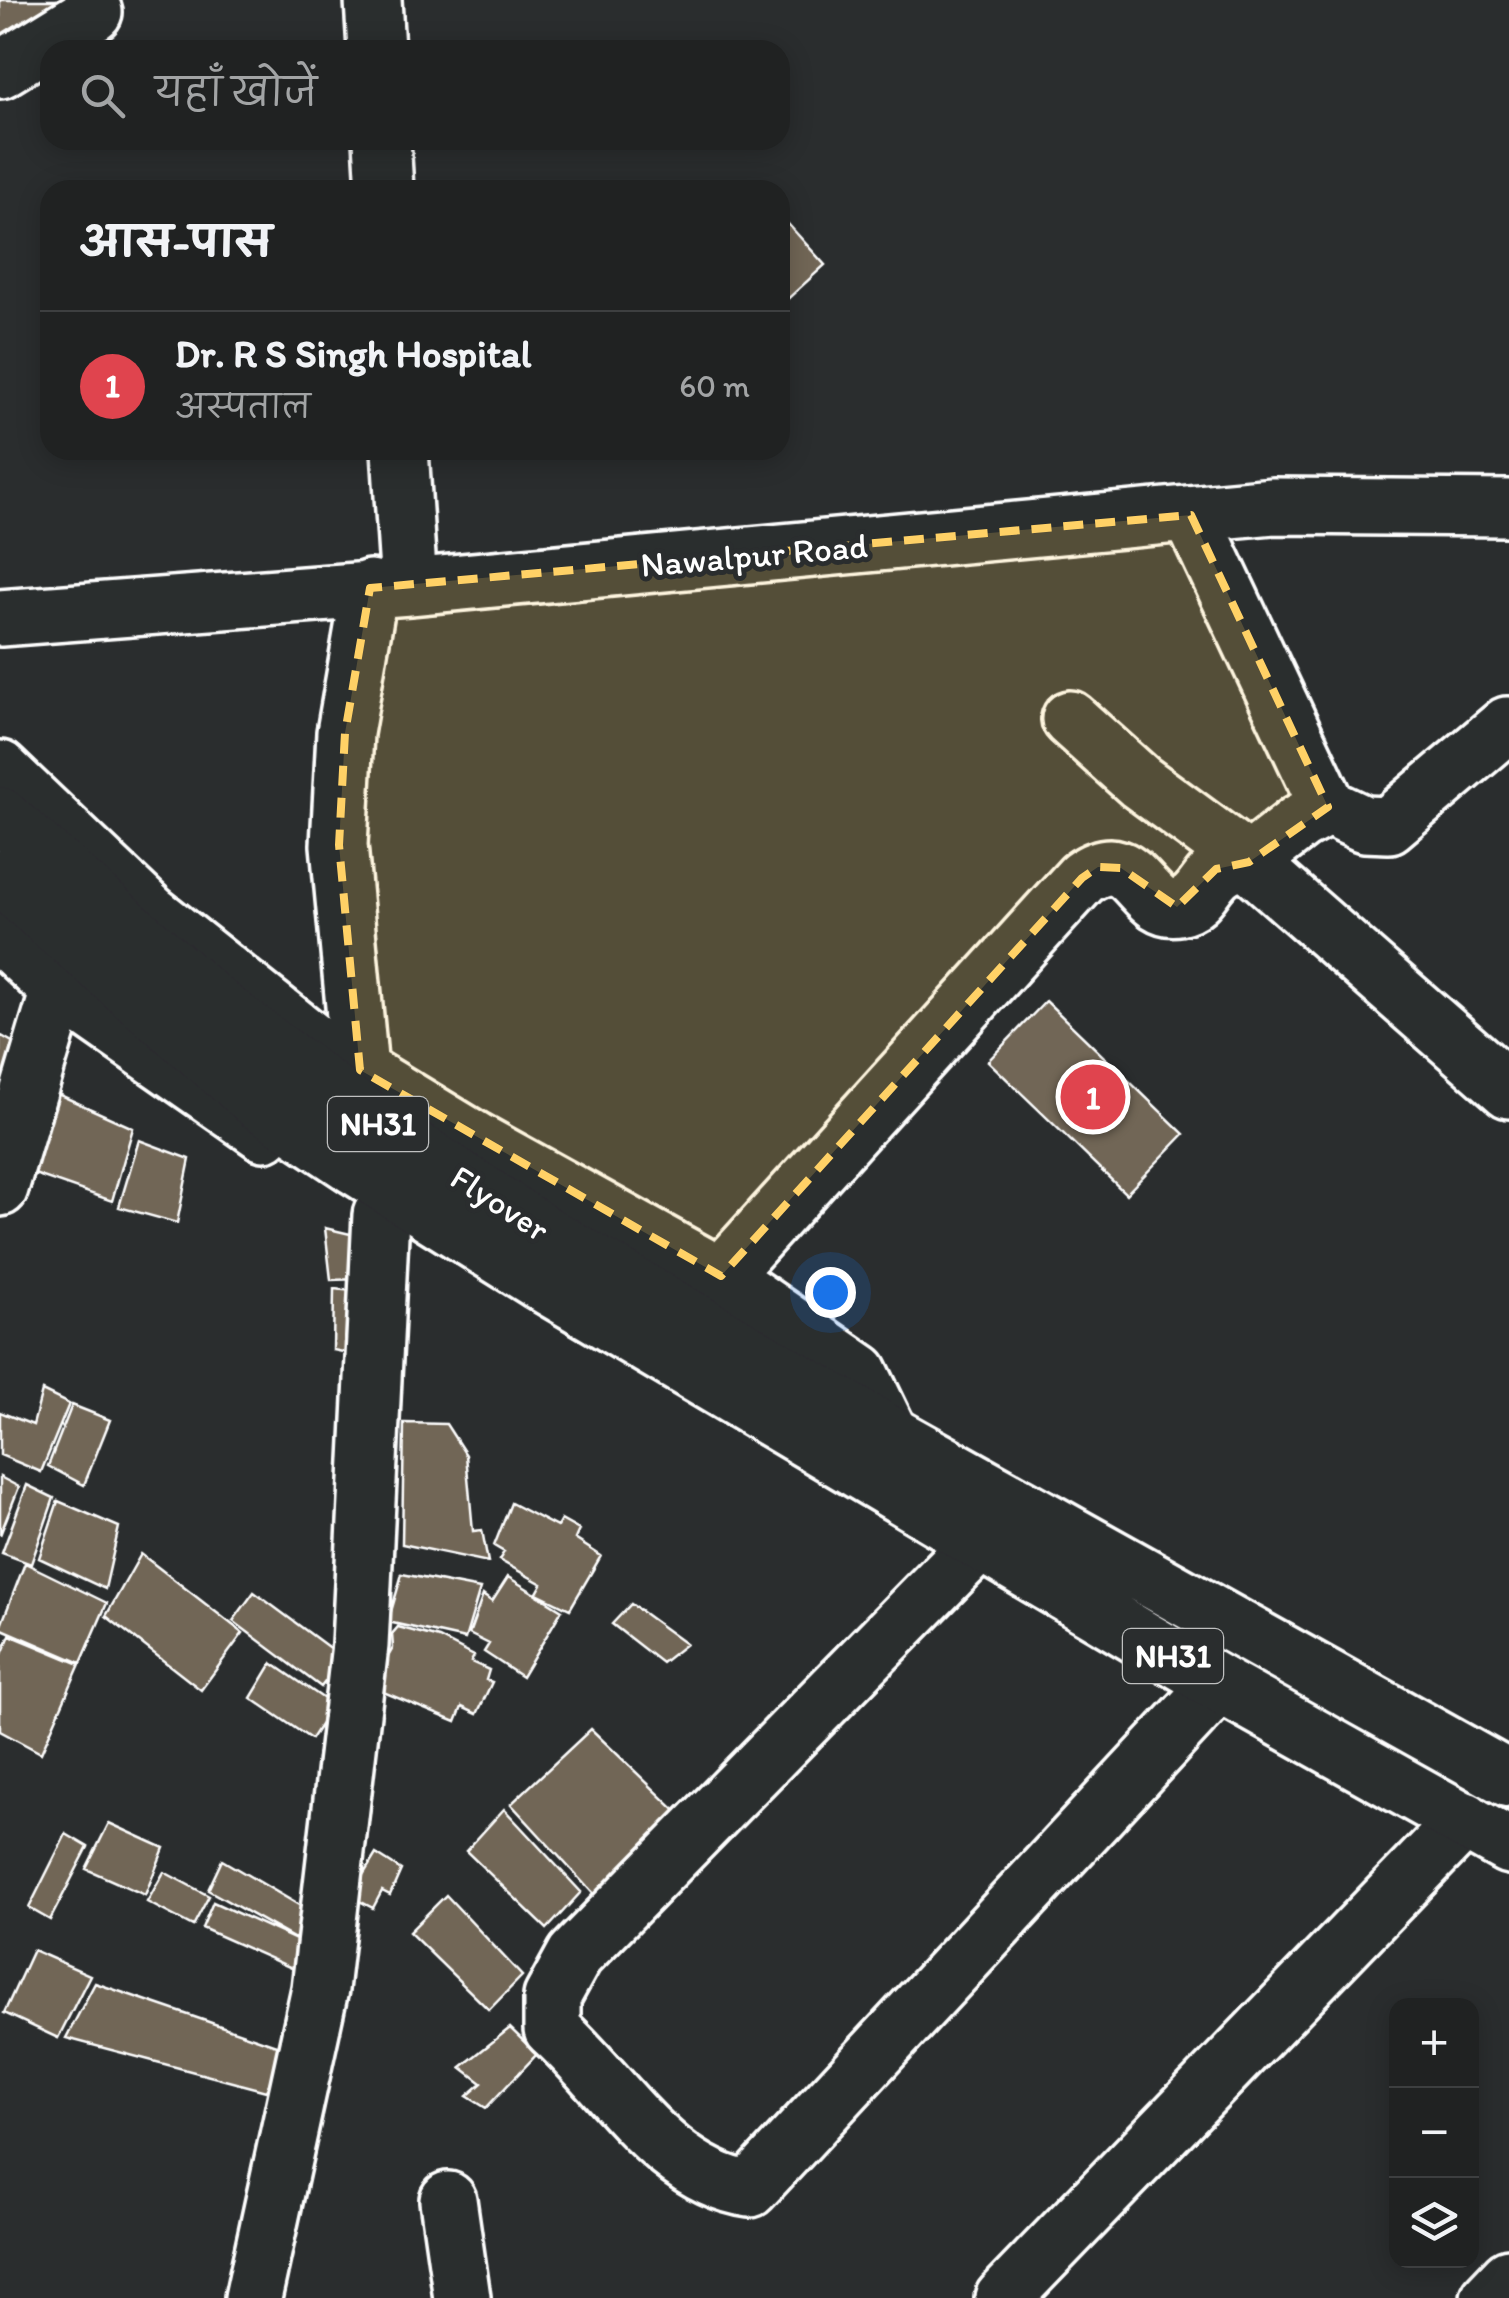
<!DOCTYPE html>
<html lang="hi">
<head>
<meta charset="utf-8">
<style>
	body { margin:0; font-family:Itim,"Playpen Sans Deva",sans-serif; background:#2d2f2f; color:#f1f3f6 }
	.controls { position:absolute; right:30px; bottom:30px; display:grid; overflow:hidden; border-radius:20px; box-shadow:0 5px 25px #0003 }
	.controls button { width:90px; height:90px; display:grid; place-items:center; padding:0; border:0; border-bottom:2px solid #3d3f40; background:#202222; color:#f1f3f6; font:50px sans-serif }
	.you { position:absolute; left:830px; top:1292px; width:35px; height:35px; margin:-25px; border:8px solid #fff; border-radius:50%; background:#1a73e8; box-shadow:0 0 0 15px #1a73e833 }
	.badge { display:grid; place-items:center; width:65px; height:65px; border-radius:50%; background:#b45309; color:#fff; font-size:32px; font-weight:700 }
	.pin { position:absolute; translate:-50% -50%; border:5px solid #fff; box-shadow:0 2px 10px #0006 }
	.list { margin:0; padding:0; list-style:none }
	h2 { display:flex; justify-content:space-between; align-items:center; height:130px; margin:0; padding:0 40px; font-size:42px }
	h2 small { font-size:32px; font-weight:400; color:#a2a4a5 }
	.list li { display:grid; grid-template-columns:65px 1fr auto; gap:30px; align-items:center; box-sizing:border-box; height:150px; padding:0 40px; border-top:2px solid #3d3f40 }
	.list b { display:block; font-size:38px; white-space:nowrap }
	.list p { margin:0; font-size:32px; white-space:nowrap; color:#a2a4a5 }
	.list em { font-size:32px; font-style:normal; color:#a2a4a5 }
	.icon { flex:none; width:55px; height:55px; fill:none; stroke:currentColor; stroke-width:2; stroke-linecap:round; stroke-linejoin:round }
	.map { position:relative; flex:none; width:1509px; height:2298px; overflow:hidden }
	.search { position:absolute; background:#202222; box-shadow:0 5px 25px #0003; left:40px; top:40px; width:750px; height:110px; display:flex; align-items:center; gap:25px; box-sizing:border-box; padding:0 35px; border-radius:30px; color:#a2a4a5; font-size:38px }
	.panel { position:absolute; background:#202222; box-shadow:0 5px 25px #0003; left:40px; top:180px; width:750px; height:280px; border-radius:30px }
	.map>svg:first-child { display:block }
	.building { fill:#716657; stroke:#fff; stroke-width:2.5 }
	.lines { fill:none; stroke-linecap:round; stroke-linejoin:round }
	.minor-casing { stroke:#fff; stroke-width:62 }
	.highway-casing { stroke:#fff; stroke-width:62 }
	.minor { stroke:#2a2d2e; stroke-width:55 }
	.highway { stroke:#2a2d2e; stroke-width:55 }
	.marked { fill:#ffd166; fill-opacity:0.2; stroke:#ffd166; stroke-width:8; stroke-dasharray:20 12; stroke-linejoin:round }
	.labels { text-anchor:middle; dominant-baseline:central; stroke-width:10; stroke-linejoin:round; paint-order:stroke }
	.shield { fill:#2a2d2e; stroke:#bfc0c0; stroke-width:2.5 }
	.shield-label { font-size:32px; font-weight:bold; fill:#fff }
	.street-label { font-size:35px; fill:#fff; stroke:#2a2d2e }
</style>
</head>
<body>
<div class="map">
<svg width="1509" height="2298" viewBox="0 0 1509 2298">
	<rect width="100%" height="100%" fill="#2a2d2e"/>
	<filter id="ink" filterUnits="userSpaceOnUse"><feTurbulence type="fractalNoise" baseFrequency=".01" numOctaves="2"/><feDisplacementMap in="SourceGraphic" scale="20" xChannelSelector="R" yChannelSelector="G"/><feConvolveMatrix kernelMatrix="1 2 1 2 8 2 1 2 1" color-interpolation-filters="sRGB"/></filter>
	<g filter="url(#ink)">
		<!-- building -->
		<path class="building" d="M0 0H56L63 11 0 52Z
			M780 215 825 265 780 306Z
			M1046 1001 1184 1134 1126 1194 988 1061Z
			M0 1035 23 1048 0 1104Z
			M40 1086 133 1128 112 1201 14 1167Z
			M139 1140 190 1159 177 1223 119 1207Z
			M325 1228 363 1237 361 1279 331 1280Z
			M334 1289 363 1292 358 1355 333 1350Z
			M42 1391 69 1404 41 1472 0 1455V1412L33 1425Z
			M72 1405 110 1420 84 1485 48 1466Z
			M404 1423 446 1424 466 1455 473 1531 482 1530 488 1562 402 1544Z
			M0 1477 19 1487 0 1535Z
			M27 1485 54 1498 31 1564 2 1553Z
			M58 1501 119 1527 105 1589 39 1558Z
			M511 1503 557 1527 561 1520 579 1530 575 1539 601 1556 570 1609 537 1593 542 1584 499 1560 504 1552 494 1546Z
			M141 1554 243 1633 201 1690 106 1616Z
			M25 1563 107 1603 81 1663 0 1628Z
			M402 1574 480 1589 465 1639 388 1622Z
			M508 1577 562 1610 522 1677 484 1652 489 1644 469 1634 483 1595 492 1602Z
			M254 1592 343 1658 321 1687 233 1621Z
			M631 1604 686 1644 662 1663 612 1624Z
			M398 1627 439 1638 474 1656 471 1662 489 1670 486 1680 492 1682 477 1714 462 1707 456 1722 371 1687 393 1648 392 1634Z
			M10 1635 80 1664 41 1753 0 1731V1659Z
			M272 1663 333 1705 311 1739 251 1698Z
			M591 1729 691 1825 609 1911 511 1804Z
			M504 1809 581 1892 547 1929 466 1851Z
			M109 1823 164 1848 145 1895 86 1869Z
			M66 1834 88 1847 50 1920 29 1908Z
			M376 1854 401 1870 390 1895 382 1891 373 1908 350 1896Z
			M222 1860 309 1911 295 1939 208 1890Z
			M164 1872 209 1896 193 1926 147 1902Z
			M446 1895 522 1976 489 2010 409 1932Z
			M213 1902 305 1944 294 1969 202 1928Z
			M33 1950 90 1975 58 2038 4 2013Z
			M95 1983 285 2048 266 2091 66 2038Z
			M510 2028 537 2054 486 2108 467 2096 482 2083 461 2067Z"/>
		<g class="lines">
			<!-- minor casing -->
			<g class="minor-casing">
				<path id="minor" d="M373 0 376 50
					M0 70 94 12
					M382 140 385 190
					M400 450 409 587
					M1191 515 1328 807
					M0 618 409 587 1273 506 1509 508
					M1070 719 1140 782 1249 862 1300 822 1328 807 1364 824 1389 825 1507 725
					M0 769 150 912 315 1043 475 1140 721 1276 860 1372 890 1434
					M0 935 59 990 264 1133
					M360 1070 339 845 345 733 370 588
					M0 1188 59 990
					M721 1276 1082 878C1136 840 1139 914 1178 907 1210 901 1203 861 1249 862L1509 1090
					M980 1542 575 1955 552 1997V2029C613 2083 664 2177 750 2189L1219 1684
					M448 2200 462 2298
					M253 2298 320 1989 360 1645 381 1215
					M1003 2298 1465 1820
					M1489 2298 1509 2277"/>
			</g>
			<!-- highway casing -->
			<g class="highway-casing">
				<path id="highway" d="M0 815 215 1003 356 1109 538 1229 890 1434 1509 1779
					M0 878 258 1102 356 1167 537 1280 1219 1684 1509 1846"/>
			</g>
			<!-- minor -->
			<use href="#minor" class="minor"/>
			<!-- highway -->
			<use href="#highway" class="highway"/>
		</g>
	</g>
	<!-- marked area -->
	<path class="marked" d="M1191 515 1328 807 1249 862 1216 869 1177 907 1121 868 1098 867 1082 878 721 1276 360 1070 339 845 345 733 370 588Z"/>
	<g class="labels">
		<!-- shield labels -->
		<g class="shield">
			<rect x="328" y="1097" width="100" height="54" rx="8"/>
			<rect x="1123" y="1629" width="100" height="54" rx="8"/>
		</g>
		<g class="shield-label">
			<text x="378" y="1124">NH31</text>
			<text x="1173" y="1656">NH31</text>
		</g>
		<!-- street labels -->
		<g class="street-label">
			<text transform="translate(754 555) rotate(-5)">Nawalpur Road</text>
			<text transform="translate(500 1203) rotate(33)">Flyover</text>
		</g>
	</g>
</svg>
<div class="controls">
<button>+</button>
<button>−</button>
<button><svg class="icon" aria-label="layers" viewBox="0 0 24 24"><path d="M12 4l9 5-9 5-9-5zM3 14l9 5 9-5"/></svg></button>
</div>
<div class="you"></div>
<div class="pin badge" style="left:1093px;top:1097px;background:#e0444e">1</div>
<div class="search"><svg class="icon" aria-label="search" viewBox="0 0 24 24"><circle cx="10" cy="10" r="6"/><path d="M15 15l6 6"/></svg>यहाँ खोजें</div>
<section class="panel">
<h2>आस-पास<small></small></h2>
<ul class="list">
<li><span class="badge" style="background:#e0444e">1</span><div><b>Dr. R S Singh Hospital</b><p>अस्पताल</p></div><em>60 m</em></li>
</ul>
</section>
</div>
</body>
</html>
